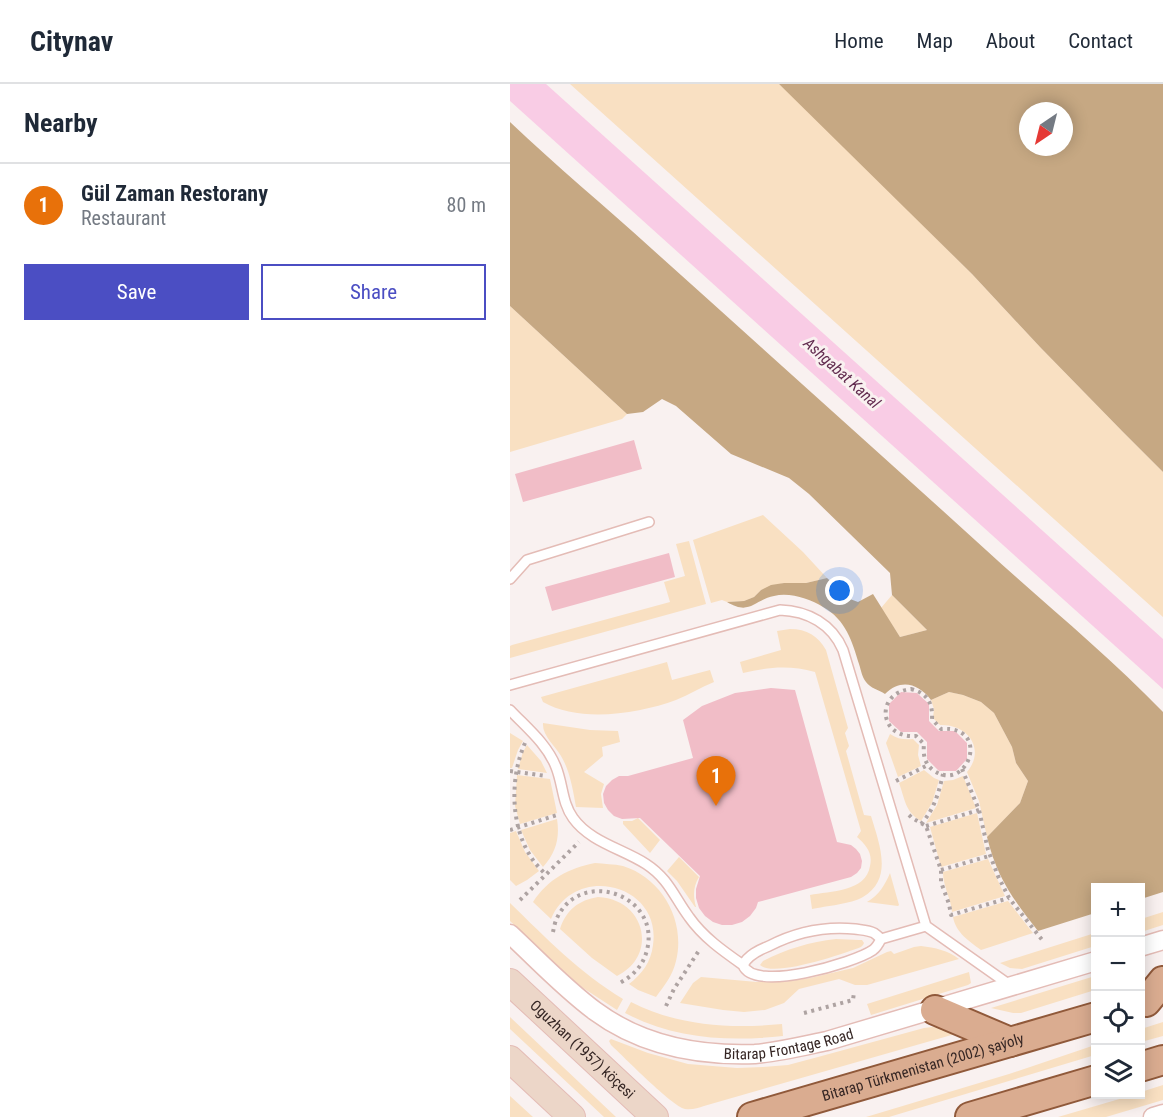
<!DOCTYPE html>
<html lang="en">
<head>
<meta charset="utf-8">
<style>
	body { margin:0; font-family:"Roboto Condensed",sans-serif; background:#f2f2f3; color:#1f2937 }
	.controls { position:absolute; right:18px; bottom:18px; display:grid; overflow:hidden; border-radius:0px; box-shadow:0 3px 15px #0003 }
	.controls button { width:54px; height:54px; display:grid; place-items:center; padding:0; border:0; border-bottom:2px solid #e0e1e3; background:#fff; color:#1f2937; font:30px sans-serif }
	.compass { position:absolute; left:509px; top:18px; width:54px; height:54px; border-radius:50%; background:#fff; box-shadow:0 3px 15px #0003; rotate:215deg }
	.you { position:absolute; left:330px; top:507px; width:21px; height:21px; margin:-15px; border:4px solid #fff; border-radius:50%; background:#1a73e8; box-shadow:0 0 0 9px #1a73e833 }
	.badge { display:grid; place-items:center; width:39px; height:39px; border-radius:50%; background:#4b4ec3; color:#fff; font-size:20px; font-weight:700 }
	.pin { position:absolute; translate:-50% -50px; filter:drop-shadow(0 2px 3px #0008) }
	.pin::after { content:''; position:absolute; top:32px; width:21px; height:18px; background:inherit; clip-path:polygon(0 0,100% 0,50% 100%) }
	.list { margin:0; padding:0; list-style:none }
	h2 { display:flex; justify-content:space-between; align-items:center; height:78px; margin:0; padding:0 24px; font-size:26px }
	h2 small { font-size:20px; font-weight:400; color:#747a83 }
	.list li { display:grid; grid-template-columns:39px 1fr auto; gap:18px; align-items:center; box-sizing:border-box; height:84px; padding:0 24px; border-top:2px solid #e0e1e3 }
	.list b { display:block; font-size:22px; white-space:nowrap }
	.list p { margin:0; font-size:20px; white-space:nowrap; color:#747a83 }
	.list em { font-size:20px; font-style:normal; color:#747a83 }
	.actions { display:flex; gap:12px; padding:18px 24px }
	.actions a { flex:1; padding:14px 0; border:2px solid #4b4ec3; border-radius:0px; text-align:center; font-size:21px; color:#4b4ec3 }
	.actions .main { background:#4b4ec3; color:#fff }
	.icon { flex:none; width:33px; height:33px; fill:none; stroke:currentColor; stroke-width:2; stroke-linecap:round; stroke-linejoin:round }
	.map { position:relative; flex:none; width:653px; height:1033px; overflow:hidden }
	header { display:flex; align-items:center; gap:36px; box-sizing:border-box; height:84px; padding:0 30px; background:#fff; border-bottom:2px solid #e0e1e3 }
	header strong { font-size:28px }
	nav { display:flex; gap:33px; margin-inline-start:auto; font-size:21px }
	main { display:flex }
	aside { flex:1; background:#fff }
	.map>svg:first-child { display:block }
	.green { fill:#f9e0c2 }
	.forest { fill:#c6a883; fill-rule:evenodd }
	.water { fill:#f9cce5 }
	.building { fill:#f1bdc7 }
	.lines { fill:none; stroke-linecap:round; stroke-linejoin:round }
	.lane-casing { stroke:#e4bcb6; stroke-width:12 }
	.street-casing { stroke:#e4bcb6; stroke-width:21 }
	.secondary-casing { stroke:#e4bcb6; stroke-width:28 }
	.primary-casing { stroke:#90593a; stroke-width:32 }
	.path { stroke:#aea3a2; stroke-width:4; stroke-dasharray:3 4.5; stroke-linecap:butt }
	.lane { stroke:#fff; stroke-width:9 }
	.street { stroke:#fff; stroke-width:18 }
	.secondary { stroke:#ecd6c8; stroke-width:26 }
	.primary { stroke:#daac90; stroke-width:28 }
	.labels { text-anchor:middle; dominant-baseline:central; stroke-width:6; stroke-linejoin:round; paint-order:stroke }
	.street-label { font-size:15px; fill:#352624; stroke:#f9f1f0 }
	.water-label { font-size:16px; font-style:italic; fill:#622c4f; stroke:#f9f1f0 }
</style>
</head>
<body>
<header>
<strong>Citynav</strong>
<nav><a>Home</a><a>Map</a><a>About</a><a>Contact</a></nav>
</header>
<main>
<aside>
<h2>Nearby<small></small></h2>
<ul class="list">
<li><span class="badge" style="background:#e8710a">1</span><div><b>Gül Zaman Restorany</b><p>Restaurant</p></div><em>80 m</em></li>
</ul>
<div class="actions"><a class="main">Save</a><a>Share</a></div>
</aside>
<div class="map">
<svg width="653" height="1033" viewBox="0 0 653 1033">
	<rect width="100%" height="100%" fill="#f9f1f0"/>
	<!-- green -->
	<path class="green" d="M60 0H269L285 14 462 190 530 263 612 347 653 388V533Z
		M0 222 117 330 112 335 0 368Z
		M253 431 293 468 317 494 296 499H274L251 506 244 513 234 517 217 518 212 516 201 519 183 456Z
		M179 457 196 520 0 574V562L2 561 160 518 154 498 175 492 166 460Z
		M382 511 417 546 390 553 371 524Z
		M280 545C297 545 308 552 316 566L338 644 335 649 339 662 336 667 354 731 361 732C369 759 384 795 353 813 341 820 316 822 302 825L300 811C320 807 356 808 360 782 363 769 356 761 347 753L351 747 305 588C280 581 258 583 233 589L230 578 271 566 267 547Z
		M157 578 162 596 200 586 204 598C191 603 179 611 166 616 128 630 69 639 33 618L31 613Z
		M439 608 453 611 471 618 484 629 502 663 506 679 518 697 510 719 477 753 469 717 457 688C476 665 458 640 430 641L423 634 424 625 421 616Z
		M33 639 80 646 108 647 110 658 92 663 93 672 74 688 94 700 91 710 93 724 66 723C63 706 60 687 51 672 45 661 32 652 33 639Z
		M0 649 13 657 8 666 2 684H0Z
		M380 650C388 655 394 656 403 655L409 661 408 671 411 682 388 693 376 659Z
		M17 661 31 677 37 689 8 685 13 668Z
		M414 686 424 694 429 696 422 719 411 737C395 728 395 715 389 699Z
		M7 691 40 695 47 729 10 740 5 722Z
		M453 692 466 724 416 739 427 721 434 697 443 696Z
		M467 729 476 770 431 783 420 743Z
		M128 734 150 756 140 769 113 740V737H122Z
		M47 735C50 754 46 769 33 783L20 766 11 746Z
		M6 747 15 768 29 787 17 796 6 802 0 796V749Z
		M169 773 189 793C183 803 183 812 186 823H185L167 797 157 787Z
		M478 775 495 812 442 828C441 814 433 803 433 788Z
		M85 779C94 780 104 780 113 782 152 794 176 837 166 877 163 891 154 902 146 913L128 906 119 900C132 890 141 878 143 861 152 800 65 778 41 835L23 818C38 795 59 784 85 779Z
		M380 789 389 821 388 822 357 818C369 811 375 801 380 789Z
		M88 813C135 815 149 871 107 892L82 874 50 845C56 826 69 816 88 813Z
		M498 817 523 849 471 866C459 857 446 849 443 833Z
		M0 819C36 854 70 889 113 915L107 926 70 902 52 887 0 837Z
		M653 828V841L631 848V835Z
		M585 849V862L512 885 500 884 490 879Z
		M326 855 349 856H352L354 859 353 861 351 863C333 870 263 894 250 881L253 877C276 865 300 858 326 855Z
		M411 862C425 864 438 866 449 875L357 901H345L329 895 289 905 274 919 255 926 234 928 213 926 170 919 183 899 191 893 247 898H273L300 894 343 884 377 868 381 867 384 870 404 863Z
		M459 888 461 899 458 901 361 931 357 920Z
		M585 892V906L511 929H503L481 924Z
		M121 918C168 942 220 945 272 940L273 952C219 958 164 955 115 929Z
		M0 933 106 1033H94L0 945Z
		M653 938V952L631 958V945Z
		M422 943 435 944 445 950 194 1022C188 1024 182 1026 175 1025 162 1022 114 973 101 961L99 957 101 955 138 969 178 980 227 984 253 983 278 981 308 973 414 944Z
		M585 961V971L379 1033H356L499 990Z
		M653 1001V1016L596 1033H548L623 1011 630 1010 631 1008Z
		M0 1012 23 1033H0Z"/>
	<!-- forest -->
	<path class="forest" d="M269 0H653V388L612 347 530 263 462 190ZM518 27H554V63H518Z
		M0 38C46 82 95 122 142 165 253 265 365 365 476 466 535 520 597 570 653 628V808L631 815 630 804H586L585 829 528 847C503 815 487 794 477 753L510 719 518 697 506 679 502 663 484 629 471 618 453 611 439 608 421 616C409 600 391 594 375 610 369 606 360 604 356 598 352 593 351 586 349 580 342 557 336 536 313 523 300 515 280 508 264 512 244 516 240 532 217 518L234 517 244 513 251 506 261 501 274 499H296L317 494 340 515 348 518 363 510 390 553 417 546 382 511 380 489 299 410 279 394 221 370 166 322 152 315 133 328 117 330 0 222Z"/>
	<!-- water -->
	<path class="water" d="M0 0H36L653 555V605L0 17Z"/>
	<!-- building -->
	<path class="building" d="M124 356 132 385 13 418 5 390Z
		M159 469 165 493 42 527 35 503Z
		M261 604 285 606 327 758 341 761 346 765 350 770 352 777 351 784 347 789 341 793 248 818 246 824 240 832 232 838 222 841H212L203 838 195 832 189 824 186 814V805L190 792 130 734 112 735 104 732 98 726 94 719 93 710 96 702 102 696 109 692H118L183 674 173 636 192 622 225 609Z
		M391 608 407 609 419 620V637L429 647H445L457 659V675L446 687H429L417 675V658L407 648H391L379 637V620Z"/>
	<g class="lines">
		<!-- lane casing -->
		<g class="lane-casing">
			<path id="lane" d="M0 495 17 476 139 438
				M0 601 270 526C298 527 322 540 333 566L416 842 501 902
				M0 626C17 644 37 660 46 683 53 700 52 719 63 734 80 758 113 765 136 780 159 795 164 813 179 833 193 853 213 867 233 881 244 909 344 879 363 866 367 863 369 859 371 855L416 842
				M233 881C238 871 249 866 259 862 286 848 315 842 345 845 351 846 358 846 364 849 367 851 369 853 371 855"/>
		</g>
		<!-- street casing -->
		<g class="street-casing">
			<g id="street">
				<path id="s1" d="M0 850C28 876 54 904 85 927 131 961 189 972 245 970 269 968 293 962 317 957L586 877"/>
				<path d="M630 863 653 856"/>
				<path d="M643 1033 653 1030"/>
			</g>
		</g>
		<!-- secondary casing -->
		<g class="secondary-casing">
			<g id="secondary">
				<path id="s2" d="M0 898 145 1033"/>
				<path d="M0 975 62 1033"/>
			</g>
		</g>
		<!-- primary casing -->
		<g class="primary-casing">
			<g id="primary">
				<path d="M636 918 653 897"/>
				<path d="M425 926 500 958"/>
				<path d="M630 983 653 976"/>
				<path id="s3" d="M242 1033 586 933"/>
				<path d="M460 1033 586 996"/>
			</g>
		</g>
		<!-- path -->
		<path class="path" d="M401 605C417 609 423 619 422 635L431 645C483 641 457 711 423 686 414 679 413 670 414 660L406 652C369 655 364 609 401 605Z
			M15 659C0 693 0 741 21 773 25 780 31 785 36 791
			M452 685 469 726 478 766 488 792 499 814 533 857
			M0 687 36 692
			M386 697 418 681
			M399 731 402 734 416 742 431 786V798L439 820 441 831 499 814
			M411 740C424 726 429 708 433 690
			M416 742 469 726
			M0 746 47 731
			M431 786 479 772
			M10 816 69 758
			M43 848C44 843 45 838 47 834 71 783 151 811 137 866 133 882 123 892 108 900
			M156 922 164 905 190 865
			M294 929 343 916 344 908"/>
		<!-- lane -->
		<use href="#lane" class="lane"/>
		<!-- street -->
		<use href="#street" class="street"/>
		<!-- secondary -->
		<use href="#secondary" class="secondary"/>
		<!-- primary -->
		<use href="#primary" class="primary"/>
	</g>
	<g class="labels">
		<!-- street labels -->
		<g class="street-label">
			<text stroke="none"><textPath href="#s1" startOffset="318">Bitarap Frontage Road</textPath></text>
			<text stroke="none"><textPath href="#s2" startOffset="99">Oguzhan (1957) köçesi</textPath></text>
			<text stroke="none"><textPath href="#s3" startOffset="178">Bitarap Türkmenistan (2002) şaýoly</textPath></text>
		</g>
		<!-- water labels -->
		<g class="water-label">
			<text transform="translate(332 289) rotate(42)">Ashgabat Kanal</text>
		</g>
	</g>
</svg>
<div class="controls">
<button>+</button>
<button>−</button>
<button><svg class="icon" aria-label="locate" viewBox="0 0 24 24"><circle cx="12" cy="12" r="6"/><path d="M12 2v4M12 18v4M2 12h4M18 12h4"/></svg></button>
<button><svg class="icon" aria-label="layers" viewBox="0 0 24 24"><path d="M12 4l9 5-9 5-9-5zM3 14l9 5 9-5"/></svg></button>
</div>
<svg class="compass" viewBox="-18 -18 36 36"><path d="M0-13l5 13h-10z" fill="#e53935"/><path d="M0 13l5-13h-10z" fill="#747a83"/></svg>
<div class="you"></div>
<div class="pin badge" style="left:206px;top:722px;background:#e8710a">1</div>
</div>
</main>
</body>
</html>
